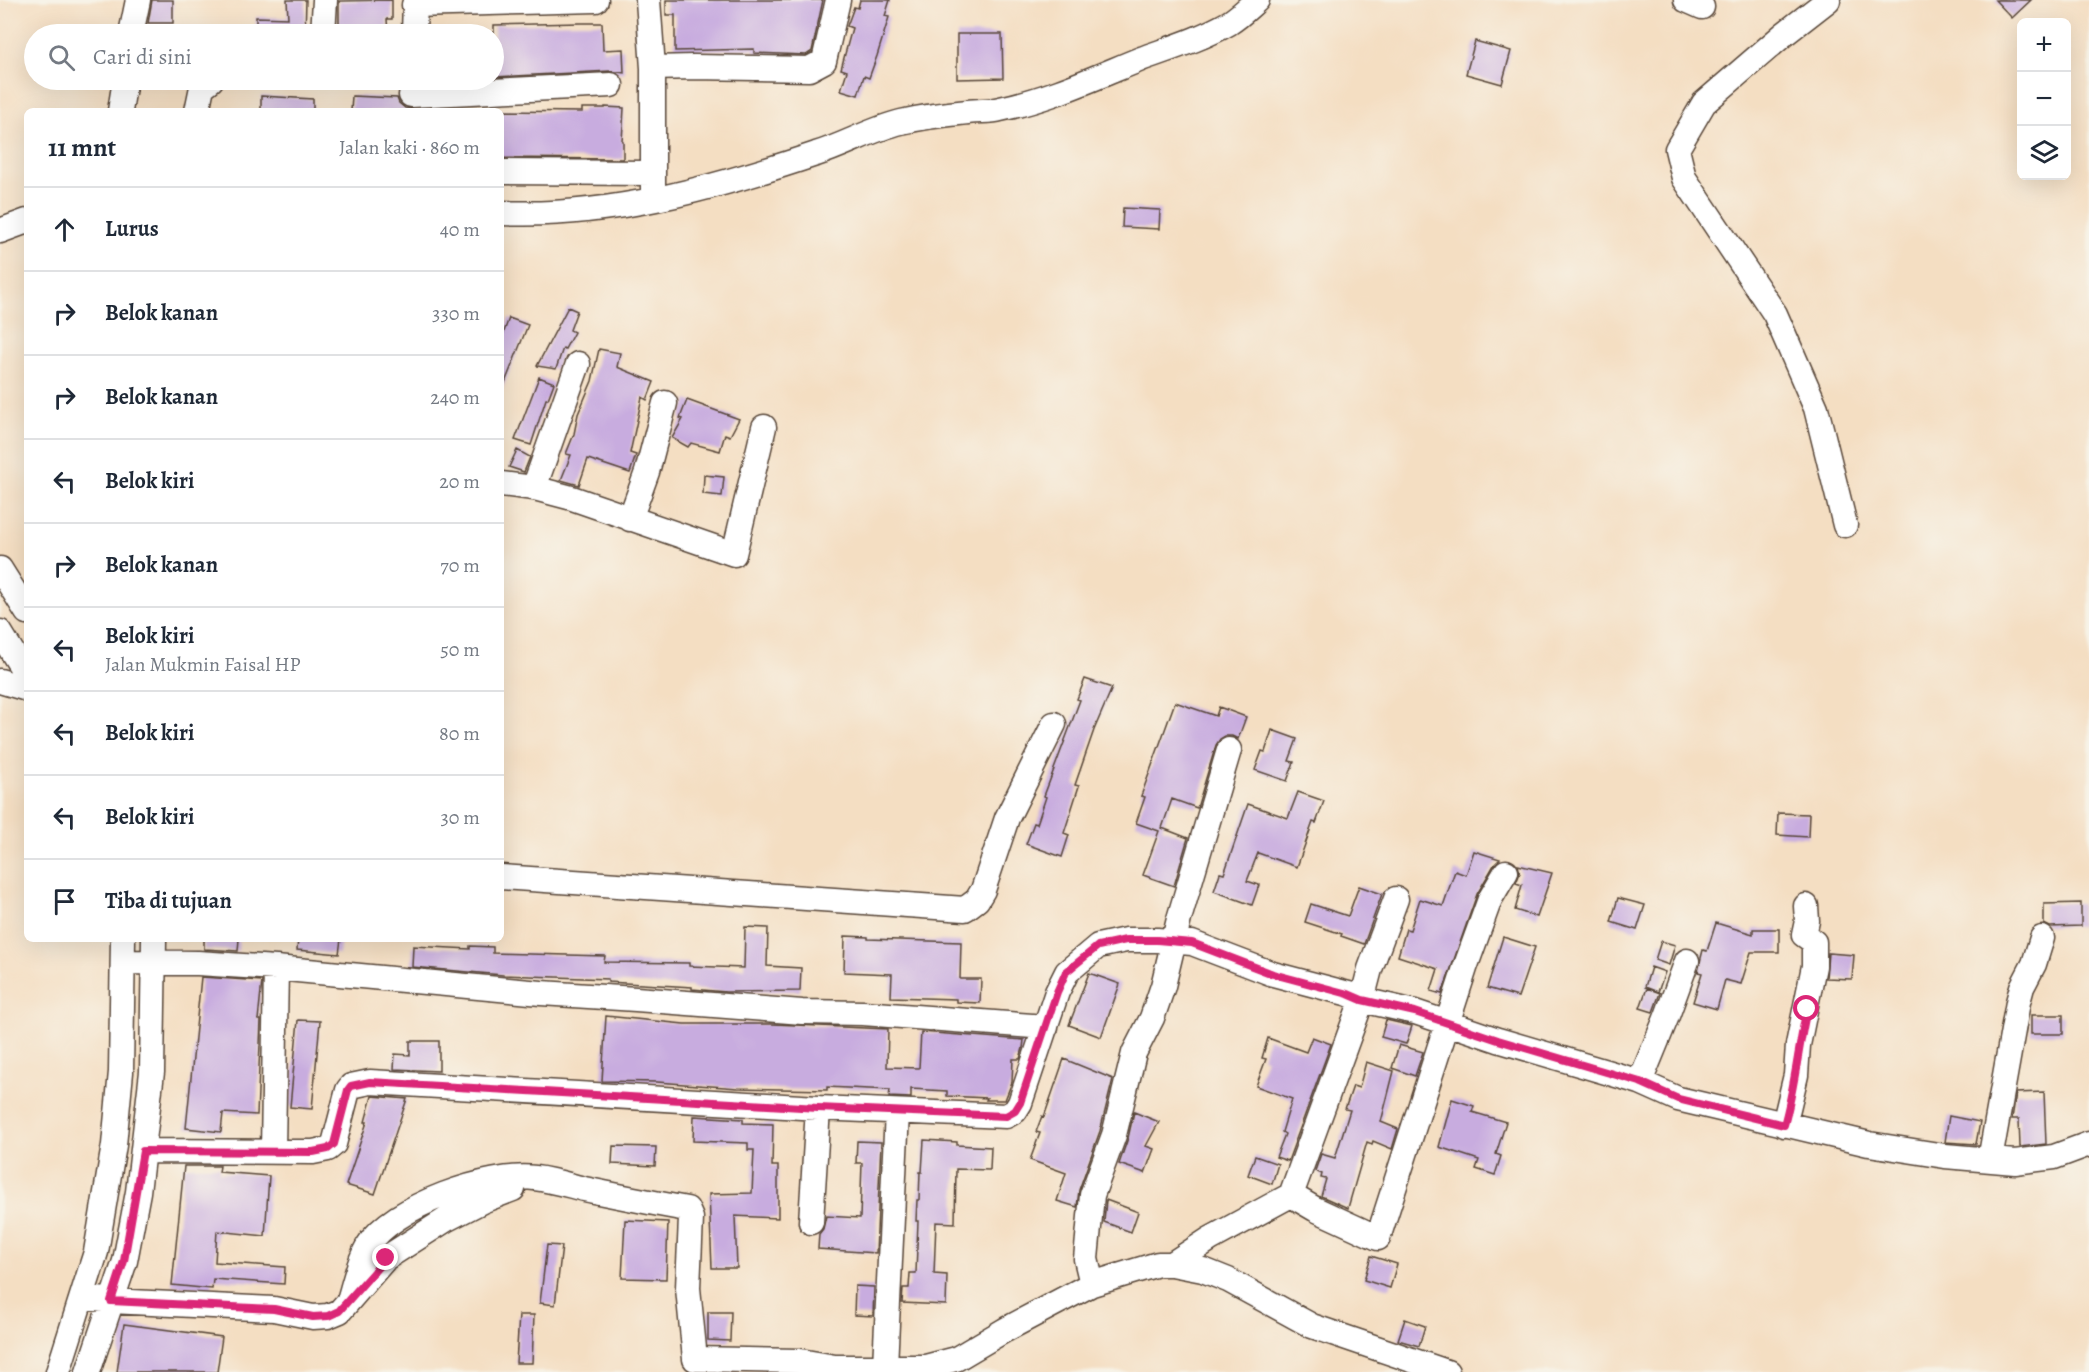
<!DOCTYPE html>
<html lang="id">
<head>
<meta charset="utf-8">
<style>
	body { margin:0; font-family:Alegreya,serif; background:#f2f2f3; color:#1f2937 }
	.controls { position:absolute; right:18px; top:18px; display:grid; overflow:hidden; border-radius:9px; box-shadow:0 6px 24px #0002 }
	.controls button { width:54px; height:54px; display:grid; place-items:center; padding:0; border:0; border-bottom:2px solid #e0e1e3; background:#fff; color:#1f2937; font:30px sans-serif }
	.stop { position:absolute; width:18px; height:18px; margin:-14px; border:4px solid #db2777; border-radius:50%; background:#fff }
	.stop.end { background:#db2777; border-color:#fff; box-shadow:0 2px 6px #0008 }
	.list { margin:0; padding:0; list-style:none }
	h2 { display:flex; justify-content:space-between; align-items:center; height:78px; margin:0; padding:0 24px; font-size:26px }
	h2 small { font-size:20px; font-weight:400; color:#747a83 }
	.list li { display:grid; grid-template-columns:39px 1fr auto; gap:18px; align-items:center; box-sizing:border-box; height:84px; padding:0 24px; border-top:2px solid #e0e1e3 }
	.list b { display:block; font-size:22px; white-space:nowrap }
	.list p { margin:0; font-size:20px; white-space:nowrap; color:#747a83 }
	.list em { font-size:20px; font-style:normal; color:#747a83 }
	.icon { flex:none; width:33px; height:33px; fill:none; stroke:currentColor; stroke-width:2; stroke-linecap:round; stroke-linejoin:round }
	.map { position:relative; flex:none; width:2089px; height:1372px; overflow:hidden }
	.search { position:absolute; background:#fff; box-shadow:0 6px 24px #0002; left:24px; top:24px; width:480px; height:66px; display:flex; align-items:center; gap:15px; box-sizing:border-box; padding:0 21px; border-radius:33px; color:#747a83; font-size:22px }
	.panel { position:absolute; background:#fff; box-shadow:0 6px 24px #0002; left:24px; top:108px; width:480px; height:834px; border-radius:9px }
	.map>svg:first-child { display:block }
	.building { fill:#c8acdf }
	.lines { fill:none; stroke-linecap:round; stroke-linejoin:round }
	.minor-casing { stroke:#574537; stroke-width:27 }
	.minor { stroke:#fff; stroke-width:24 }
	.route { stroke:#db2777; stroke-width:8 }
</style>
</head>
<body>
<div class="map">
<svg width="2089" height="1372" viewBox="0 0 2089 1372">
	<rect width="100%" height="100%" fill="#f7f3e8"/>
	<filter id="ink" filterUnits="userSpaceOnUse"><feTurbulence type="fractalNoise" baseFrequency=".0167" numOctaves="2"/><feDisplacementMap in="SourceGraphic" scale="12" xChannelSelector="R" yChannelSelector="G"/><feConvolveMatrix kernelMatrix="1 2 1 2 8 2 1 2 1" color-interpolation-filters="sRGB"/></filter>
	<filter id="wash" filterUnits="userSpaceOnUse"><feTurbulence type="fractalNoise" baseFrequency=".008" numOctaves="4" result="noise"/><feDisplacementMap in="SourceGraphic" scale="24" xChannelSelector="R" yChannelSelector="G"/><feGaussianBlur stdDeviation="1.35" result="paint"/><feColorMatrix in="noise" values="0 0 0 0 0 0 0 0 0 0 0 0 0 0 0 0 0 1.4 0 .05"/><feComposite in="paint" operator="in"/></filter>
	<g filter="url(#wash)">
		<rect width="100%" height="100%" fill="#f4dec2"/>
		<g id="blocks">
			<!-- building -->
			<path class="building" d="M152 0H173V23H148Z
				M287 0H306L305 34H256V17L288 18Z
				M392 0V19H387L388 34H339V1Z
				M666 0H823L812 51 806 55 754 53V49L675 51V15H666Z
				M860 0H890L885 16 889 17 877 56 869 78 864 76 858 95 841 90 847 71 841 69 852 28 847 26 854 7 858 8Z
				M1995 0H2031L2012 18Z
				M580 23H602L603 50 623 49 624 73 610 71 494 77V25Z
				M957 34H1002L1003 78 957 79Z
				M1475 41 1511 51 1502 84 1466 74Z
				M261 96 313 99V111H261Z
				M352 96 397 98 399 103 405 108 412 109V111H351Z
				M605 107 624 108 622 141H623V159L501 158V111L582 112V108H605Z
				M1123 208 1160 210 1159 229 1122 227Z
				M568 307 577 311 570 330 574 332 565 349 563 348 556 369 537 366Z
				M509 318 528 325 502 390 501 340Z
				M599 349 620 353 617 367 654 382 647 400 642 397 630 453 636 455 630 473 588 459 579 485 561 480 571 455 566 454 574 434 578 414 592 381Z
				M539 377 554 383 548 399H546L531 445 515 440Z
				M687 400 739 419 730 436 725 434 720 451 691 443 688 447 672 438 683 419 680 418Z
				M517 450 530 457 524 472 509 467Z
				M704 475 724 477 722 496 703 494Z
				M1085 679 1112 688 1094 730 1075 785 1079 786 1064 833 1069 835 1062 857 1026 844 1034 823 1037 824 1046 797 1044 796 1080 700 1077 699Z
				M1175 702 1216 716 1219 707 1246 717 1238 739 1232 736H1225L1220 739 1216 745 1197 808 1172 799 1162 828 1188 838 1174 886 1143 875 1159 831 1136 823 1145 797 1141 796Z
				M1272 730 1297 739 1289 761 1294 762 1287 781 1255 770 1262 751 1265 752Z
				M1298 792 1324 801 1316 823 1313 822 1297 867 1258 853 1247 881 1259 885 1252 905 1214 891 1220 873 1224 874 1248 804 1288 818Z
				M1778 813 1809 814 1808 837 1777 835Z
				M1474 851 1500 859 1494 865 1477 894 1442 994 1431 991 1438 969 1398 956 1406 929 1410 930 1420 899 1443 906 1455 871 1466 875Z
				M1518 865 1552 873 1537 917 1515 910 1522 885 1516 883 1520 873Z
				M1359 886 1382 894 1364 944 1341 936 1342 934 1305 922 1311 904 1348 916Z
				M1618 898 1645 905 1637 930 1611 922Z
				M2081 903V926L2050 927 2044 924V904Z
				M1716 923 1753 934V929H1779V952H1751L1741 984 1725 980 1717 1009 1693 1002 1702 973 1698 972 1701 958 1703 950 1707 951Z
				M745 927 768 928 767 966 801 968 800 991 726 992 692 989V987L608 982V979L503 975 412 967 413 946 470 949V946L493 947V953L605 956 604 962 689 963V966L744 968Z
				M845 936 868 937V939L961 942 960 979H981L980 1003 956 1002V999L891 997 892 974 844 972Z
				M1503 937 1535 947 1518 997 1487 988Z
				M204 939H239L238 951 204 949Z
				M298 939H341L339 954 297 950Z
				M1661 941 1675 945 1669 965 1655 960Z
				M1828 953 1854 955 1852 979 1826 978Z
				M1651 967 1665 972 1658 992 1645 987Z
				M1089 973 1120 984 1101 1037 1069 1025Z
				M201 977 262 981 258 1020H261L257 1115 223 1113 221 1132 186 1128Z
				M1647 988 1660 993 1653 1012 1640 1008Z
				M2031 1015H2063V1034H2031Z
				M606 1016 684 1024H772L888 1029 887 1067 919 1068 921 1032 1024 1040 1023 1048 1020 1059H1013L1012 1082 1005 1100H986L987 1098 947 1096V1091L911 1089V1098L889 1097 890 1090 827 1087V1090L738 1088 657 1082 602 1081Z
				M298 1020 320 1021 312 1109 290 1107Z
				M1386 1020 1412 1026 1406 1044 1381 1037Z
				M1312 1037 1331 1044 1288 1161 1276 1157 1285 1134 1282 1132 1292 1099 1256 1086 1266 1059 1262 1058 1268 1038 1306 1052Z
				M410 1041H439V1071L394 1069 395 1054 410 1055Z
				M1399 1045 1423 1052 1415 1076 1392 1068Z
				M1064 1059 1113 1079 1100 1131 1079 1190 1077 1207 1057 1201 1066 1173 1030 1160 1040 1133 1036 1132 1042 1116 1044 1117Z
				M1366 1062 1394 1071 1381 1122 1398 1129 1392 1149 1373 1141 1372 1144 1367 1142 1348 1208 1321 1196 1326 1179 1321 1178 1322 1174 1315 1171 1321 1154 1335 1158 1350 1110 1345 1109 1353 1086 1359 1088Z
				M2044 1092 2046 1144 2020 1147 2019 1119H2012L2016 1093Z
				M372 1096 407 1099 375 1194 346 1185 367 1122H365Z
				M1452 1099 1474 1106 1472 1112 1506 1122 1496 1154 1501 1156 1495 1175 1476 1169 1479 1160 1439 1147Z
				M1134 1112 1159 1122 1146 1146 1154 1149 1145 1173 1119 1164 1128 1138Z
				M694 1116 743 1119V1123L773 1124 772 1166H778V1218L735 1216 737 1268H712L709 1194 752 1193 754 1150H748V1143L693 1141Z
				M1949 1116 1980 1122 1976 1144 1945 1142Z
				M924 1140 957 1142V1145L991 1147 990 1170 956 1169 955 1223 936 1222 934 1274 947 1275 946 1305 902 1303 903 1288H909L910 1273H916L918 1221H916L917 1200H919L920 1172H922Z
				M857 1141 881 1142 876 1253 818 1249 819 1234 823 1229 826 1216 860 1218 862 1163H856Z
				M613 1146 656 1147 655 1166 612 1164Z
				M1255 1156 1278 1164 1272 1184 1248 1175Z
				M184 1166H220L219 1172 269 1176 265 1236 217 1231 215 1262 285 1267 284 1284 213 1279 212 1289 172 1285Z
				M1106 1200 1138 1212 1131 1232 1104 1222Z
				M625 1220 668 1222 666 1279 622 1278Z
				M547 1245 562 1246 555 1305 540 1303Z
				M1371 1256 1397 1264 1390 1288 1364 1280Z
				M855 1286 874 1287 873 1316 854 1315Z
				M708 1312H731L730 1341 708 1340Z
				M519 1315H534L532 1363H516Z
				M1405 1319 1425 1326 1419 1346 1398 1340Z
				M124 1324 222 1337 217 1372H117Z"/>
		</g>
	</g>
	<g filter="url(#ink)">
		<use href="#blocks" fill-opacity="0" stroke="#574537" stroke-width="1.5"/>
		<g class="lines">
			<!-- minor casing -->
			<g class="minor-casing">
				<path id="minor" d="M648 0 653 68V199
					M1686 0 1702 7
					M1828 0 1783 35 1704 103 1677 149 1684 178 1775 314 1816 408 1845 525
					M414 5 596 0
					M131 34 138 0
					M323 34 325 0
					M414 34 415 0
					M653 68 694 67 809 69 824 61 838 0
					M411 95 611 85
					M120 111 125 80
					M197 111 202 87 211 80
					M501 172 652 173
					M501 213C608 218 715 188 816 154 845 145 872 129 901 122 923 117 946 114 968 112 979 110 990 112 1000 109 1049 99 1094 78 1141 59 1171 48 1201 39 1229 23 1239 17 1248 8 1257 0
					M0 231 27 221
					M501 484 534 488 572 498 734 554 764 427
					M534 488 578 364
					M630 519 647 472 665 403
					M0 569 27 612
					M0 632 27 676
					M0 681 27 689
					M501 877 965 909 977 900 983 890 1007 818 1054 724
					M124 962 198 963 276 968 541 993 636 999 802 1012 863 1013 1046 1027
					M1640 1082 1667 1016 1687 961
					M1784 1125 1796 1075 1798 1045 1814 966V942L1804 935 1807 921 1806 906
					M273 1150 276 968
					M143 1151 313 1152 328 1149 334 1144 348 1090 351 1086 370 1082 818 1108 1006 1116 1015 1111 1020 1103 1057 992 1067 972 1098 946 1126 940H1157L1192 943 1273 974 1349 994 1362 1000 1415 1012 1498 1040 1640 1082 1678 1099 1869 1144 1945 1156 2015 1162 2054 1157 2089 1144
					M1990 1160 2018 1002 2022 987 2034 964 2042 938
					M1291 1195 1362 1000 1370 969 1396 899
					M811 1222 818 1108
					M1172 1264 1210 1239 1291 1195 1315 1209 1378 1238 1465 968 1490 899 1506 872
					M1092 1284 1086 1259 1092 1195 1114 1135 1134 1053 1152 1018 1163 986 1179 919 1229 750
					M82 1297 111 1301 274 1309 313 1317 328 1316 340 1311 386 1258 447 1219 482 1201 513 1189
					M350 1297C355 1280 359 1261 368 1246 391 1206 491 1172 535 1178 552 1180 568 1185 584 1189 618 1196 653 1203 687 1209L691 1218 688 1288 695 1359 800 1361 835 1367H925L956 1359 1005 1330 1092 1284 1158 1264H1172L1203 1270 1228 1280 1312 1326 1447 1372
					M885 1366 897 1112
					M58 1372 96 1252 114 1145 121 1072 123 939
					M88 1372 125 1261 138 1192 152 1072 154 939"/>
			</g>
			<!-- minor -->
			<use href="#minor" class="minor"/>
		</g>
	</g>
	<g class="lines" filter="url(#ink)">
		<!-- route -->
		<path class="route" d="M386 1258 339 1311 328 1316 313 1317 274 1309 111 1301 124 1261 143 1151 313 1152 328 1149 334 1144 348 1090 351 1086 370 1082 818 1108 1006 1116 1015 1111 1020 1103 1057 992 1066 972 1098 946 1126 940H1157L1192 943 1273 974 1348 994 1362 1000 1415 1012 1498 1040 1640 1082 1678 1099 1784 1125C1795 1087 1798 1048 1807 1009"/>
	</g>
</svg>
<div class="controls">
<button>+</button>
<button>−</button>
<button><svg class="icon" aria-label="layers" viewBox="0 0 24 24"><path d="M12 4l9 5-9 5-9-5zM3 14l9 5 9-5"/></svg></button>
</div>
<div class="stop" style="left:1807px;top:1009px"></div>
<div class="stop end" style="left:386px;top:1258px"></div>
<div class="search"><svg class="icon" aria-label="search" viewBox="0 0 24 24"><circle cx="10" cy="10" r="6"/><path d="M15 15l6 6"/></svg>Cari di sini</div>
<section class="panel">
<h2>11 mnt<small>Jalan kaki · 860 m</small></h2>
<ul class="list">
<li><svg class="icon" aria-label="ahead" viewBox="0 0 24 24"><path d="M12 20V5M6 11l6-6 6 6"/></svg><div><b>Lurus</b></div><em>40 m</em></li>
<li><svg class="icon" aria-label="right" viewBox="0 0 24 24"><path d="M7 20v-9h11M14 6l5 5-5 5"/></svg><div><b>Belok kanan</b></div><em>330 m</em></li>
<li><svg class="icon" aria-label="right" viewBox="0 0 24 24"><path d="M7 20v-9h11M14 6l5 5-5 5"/></svg><div><b>Belok kanan</b></div><em>240 m</em></li>
<li><svg class="icon" aria-label="left" viewBox="0 0 24 24"><path d="M17 20v-9H6M10 6l-5 5 5 5"/></svg><div><b>Belok kiri</b></div><em>20 m</em></li>
<li><svg class="icon" aria-label="right" viewBox="0 0 24 24"><path d="M7 20v-9h11M14 6l5 5-5 5"/></svg><div><b>Belok kanan</b></div><em>70 m</em></li>
<li><svg class="icon" aria-label="left" viewBox="0 0 24 24"><path d="M17 20v-9H6M10 6l-5 5 5 5"/></svg><div><b>Belok kiri</b><p>Jalan Mukmin Faisal HP</p></div><em>50 m</em></li>
<li><svg class="icon" aria-label="left" viewBox="0 0 24 24"><path d="M17 20v-9H6M10 6l-5 5 5 5"/></svg><div><b>Belok kiri</b></div><em>80 m</em></li>
<li><svg class="icon" aria-label="left" viewBox="0 0 24 24"><path d="M17 20v-9H6M10 6l-5 5 5 5"/></svg><div><b>Belok kiri</b></div><em>30 m</em></li>
<li><svg class="icon" aria-label="arrive" viewBox="0 0 24 24"><path d="M6 21V4h12l-3 4 3 4H6"/></svg><div><b>Tiba di tujuan</b></div></li>
</ul>
</section>
</div>
</body>
</html>
